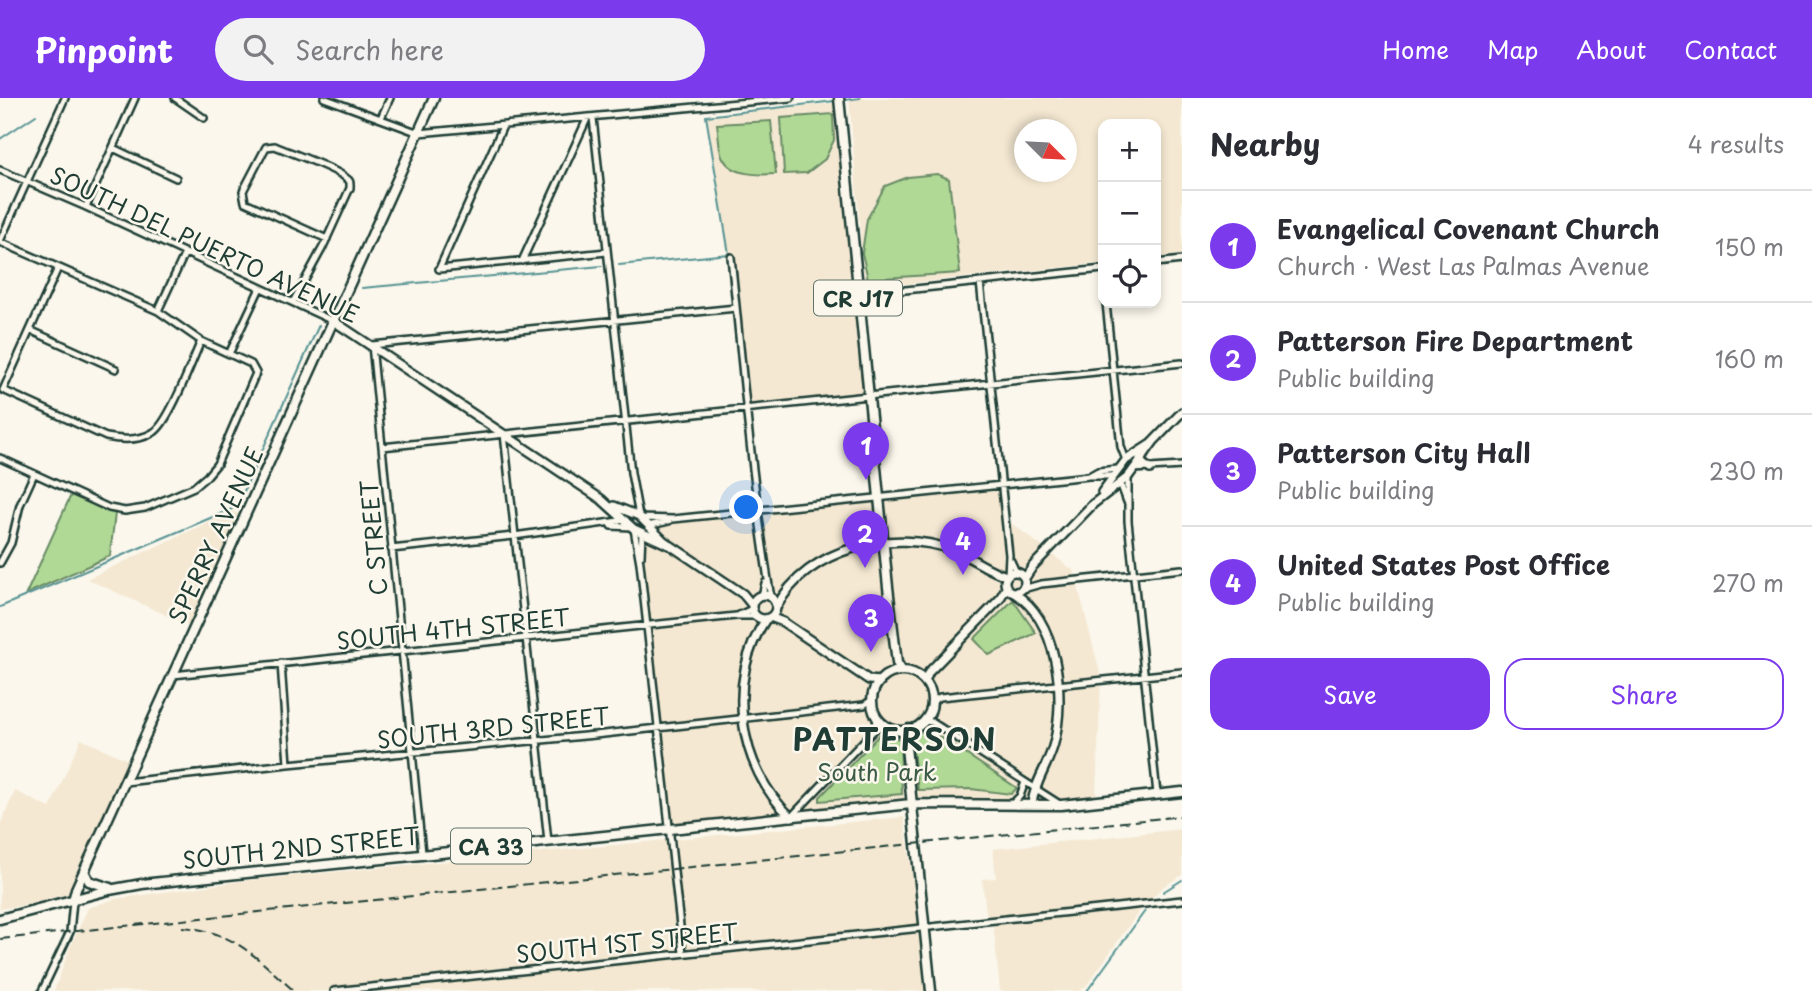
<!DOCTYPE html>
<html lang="en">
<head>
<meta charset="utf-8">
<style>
	body { margin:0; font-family:"Playpen Sans",sans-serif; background:#f2f2f3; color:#2b2b33 }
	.controls { position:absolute; right:21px; top:21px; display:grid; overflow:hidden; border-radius:14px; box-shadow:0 4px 10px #0003 }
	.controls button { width:63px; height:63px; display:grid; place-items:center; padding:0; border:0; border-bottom:2px solid #e1e1e2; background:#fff; color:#2b2b33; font:35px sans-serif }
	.compass { position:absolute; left:1014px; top:21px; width:63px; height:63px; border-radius:50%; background:#fff; box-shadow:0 4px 10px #0003; rotate:114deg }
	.you { position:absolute; left:747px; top:410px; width:24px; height:24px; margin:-18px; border:5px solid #fff; border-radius:50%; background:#1a73e8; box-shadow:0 0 0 10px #1a73e833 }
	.badge { display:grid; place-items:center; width:46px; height:46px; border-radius:50%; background:#7c3aed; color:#fff; font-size:23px; font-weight:700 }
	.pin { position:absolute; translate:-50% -58px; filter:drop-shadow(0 2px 4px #0008) }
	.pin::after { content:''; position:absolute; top:37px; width:24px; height:21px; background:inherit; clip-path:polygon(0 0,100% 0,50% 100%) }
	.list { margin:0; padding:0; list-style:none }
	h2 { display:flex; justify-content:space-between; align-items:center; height:91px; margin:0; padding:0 28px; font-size:30px }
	h2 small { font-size:23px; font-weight:400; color:#7c7c81 }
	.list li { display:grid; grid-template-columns:46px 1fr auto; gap:21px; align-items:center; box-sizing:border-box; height:112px; padding:0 28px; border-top:2px solid #e1e1e2 }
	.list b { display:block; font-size:26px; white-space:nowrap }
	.list p { margin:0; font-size:23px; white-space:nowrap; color:#7c7c81 }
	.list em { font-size:23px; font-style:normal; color:#7c7c81 }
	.actions { display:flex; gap:14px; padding:21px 28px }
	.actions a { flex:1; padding:16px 0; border:2px solid #7c3aed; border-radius:21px; text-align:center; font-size:24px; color:#7c3aed }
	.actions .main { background:#7c3aed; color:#fff }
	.icon { flex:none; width:38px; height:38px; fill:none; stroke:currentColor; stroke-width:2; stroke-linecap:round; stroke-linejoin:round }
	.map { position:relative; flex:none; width:1182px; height:893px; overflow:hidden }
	header { display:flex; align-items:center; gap:42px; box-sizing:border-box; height:98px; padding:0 35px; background:#7c3aed; color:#fff }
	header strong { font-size:33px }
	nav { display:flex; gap:38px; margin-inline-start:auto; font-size:24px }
	.search { width:490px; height:63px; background:#f2f2f3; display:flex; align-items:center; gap:18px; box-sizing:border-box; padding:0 24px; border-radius:38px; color:#7c7c81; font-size:26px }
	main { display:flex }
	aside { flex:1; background:#fff }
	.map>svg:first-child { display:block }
	.built { fill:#f4e8d2; fill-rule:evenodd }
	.green { fill:#b1d996; stroke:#688b65; stroke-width:2 }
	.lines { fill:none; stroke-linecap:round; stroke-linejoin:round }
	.stream { stroke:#579393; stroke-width:2 }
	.street-casing { stroke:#1f3d34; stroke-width:10 }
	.secondary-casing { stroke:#1f3d34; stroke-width:12 }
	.primary-casing { stroke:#1f3d34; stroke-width:13 }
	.street { stroke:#fbf7ec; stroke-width:5 }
	.secondary { stroke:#fbf7ec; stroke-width:7 }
	.primary { stroke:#fbf7ec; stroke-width:8 }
	.rail { stroke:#1f3d34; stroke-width:2; stroke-dasharray:10 5; stroke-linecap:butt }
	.labels { text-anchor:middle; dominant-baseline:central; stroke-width:5; stroke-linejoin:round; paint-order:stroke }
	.shield { fill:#fbf7ec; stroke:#61756b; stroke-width:2 }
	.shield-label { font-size:21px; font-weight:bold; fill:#1f3d34 }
	.street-label { font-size:23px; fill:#1f3d34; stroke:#fbf7ec }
	.park-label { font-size:23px; fill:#3c5c48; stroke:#fbf7ec }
	.district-label { font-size:30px; font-weight:bold; letter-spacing:2px; fill:#1f3d34; stroke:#fbf7ec }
</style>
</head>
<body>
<header>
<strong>Pinpoint</strong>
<div class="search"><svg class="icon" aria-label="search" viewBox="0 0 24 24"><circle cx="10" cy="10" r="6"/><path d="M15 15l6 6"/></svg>Search here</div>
<nav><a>Home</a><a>Map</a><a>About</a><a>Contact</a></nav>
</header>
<main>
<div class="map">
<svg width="1182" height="893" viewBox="0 0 1182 893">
	<rect width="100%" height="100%" fill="#fbf7ec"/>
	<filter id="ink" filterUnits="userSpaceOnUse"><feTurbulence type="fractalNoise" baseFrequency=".0143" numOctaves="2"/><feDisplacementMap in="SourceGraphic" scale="14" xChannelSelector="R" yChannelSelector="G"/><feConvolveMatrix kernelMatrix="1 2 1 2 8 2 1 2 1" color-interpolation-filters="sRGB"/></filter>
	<g filter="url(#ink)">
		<!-- built -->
		<path class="built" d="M849 0H1182V157L1156 159V26H1103V165L865 190ZM1024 32H1066V74H1024Z
			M836 5 863 295 751 306 706 17Z
			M999 391 1002 418 1074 473 1101 579 1096 699 670 726 638 426Z
			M232 413 242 417 192 529 87 481Z
			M81 641 130 663 68 796 20 808 0 811V727L15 693 50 710Z
			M904 719 920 833 878 836V839L920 835 926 893H54L71 847 88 810 114 801 242 783Z
			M1182 731V777L1163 789 1140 812 1087 887 1080 893H1000L993 825 986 815 982 781 996 780 993 751Z"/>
		<!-- green -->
		<path class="green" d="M833 16 834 42 825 61 807 75 784 76 781 20Z
			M771 23 776 76C759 77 732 78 723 60 718 52 719 35 717 26Z
			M937 76 949 81 960 175 868 181 862 155 867 121 885 88 908 79Z
			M71 397 115 415 110 458 26 496Z
			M1013 502 1036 535 989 557 974 541Z
			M928 631 1017 690 1011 696 971 691 918 692 911 639Z
			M881 635 900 641 902 696 820 703V699Z"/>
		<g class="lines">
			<!-- stream -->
			<path class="stream" d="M844 2 860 0
				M0 41 36 17
				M619 167 729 156 706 18 835 3
				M362 190 602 168
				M0 509 234 410 243 395 319 227
				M1163 794 1182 782
				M1087 893 1145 813"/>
			<!-- street casing -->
			<g class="street-casing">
				<path id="street" d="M175 0 204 20
					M324 0 419 35 791 0
					M381 20 390 0
					M593 20 631 375 639 418
					M503 28 439 171 607 154
					M113 50 176 80
					M0 72 86 109 335 224
					M86 109 135 0
					M0 143 65 0
					M0 144 158 213 201 243 251 266 256 275 217 366 207 378 194 389 145 410 125 413 109 410 0 360
					M731 159C743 273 752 387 771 500
					M522 163 587 21
					M1156 165 1182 162
					M58 170 3 292 106 339C121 342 140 343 154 334 169 325 192 263 201 243
					M980 184 1009 457 1008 477
					M858 197 1103 171
					M293 204 323 149 350 90C350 85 351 83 346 80 335 70 291 55 275 48L266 49 243 93 245 104 327 141
					M1106 205 1121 349 1126 362
					M158 213 185 155
					M30 232 116 271
					M229 256 260 190
					M504 336 548 743
					M382 349 1182 265
					M1133 371 1182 368
					M1089 378 1098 373 1118 371
					M1128 379V423L1157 696
					M1120 385 1127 404
					M641 420 673 421 1089 378H1113
					M611 428 632 429
					M648 428 669 423
					M634 431 640 465 683 855
					M391 451 514 438 626 422
					M641 458 642 435
					M1011 463 1016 474
					M0 465 11 445 20 407 34 376
					M1023 491 1041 486 1182 471
					M762 498 765 485
					M739 517 752 511
					M281 565 288 666
					M173 577 736 518H756
					M931 604 940 599 1182 574
					M923 623 932 624 1058 705
					M876 630 886 627
					M125 684 288 666 595 637 864 607 872 602
					M1012 706 1020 698 1025 684
					M793 717 876 630 877 619
					M422 755 372 247 736 210
					M42 893 70 834 73 803
					M334 893 1182 802"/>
			</g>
			<!-- secondary casing -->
			<g class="secondary-casing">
				<path id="secondary" d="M335 224 601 401 634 431 669 447
					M1140 361 1143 366 1150 371
					M1102 394 1126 362 1151 346 1182 314
					M614 408 639 418 664 443 743 496 752 507
					M1005 484a10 10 0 1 1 20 0a10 10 0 1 1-20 0Z
					M1025 480 1033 468 1093 406 1128 379 1154 343
					M1014 495C1058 522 1066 599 1054 645 1049 666 1034 685 1032 706
					M752 509a12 12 0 1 1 24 0a12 12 0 1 1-24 0Z
					M776 510C807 449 893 430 953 452 972 459 988 473 1007 478
					M770 519 783 524 869 582 880 583
					M766 521C725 581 738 670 791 719
					M925 583 929 574 999 502 1006 490"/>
			</g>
			<!-- primary casing -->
			<g class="primary-casing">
				<path id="primary" d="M839 0 888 489 897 565 902 573
					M872 603a30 30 0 1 1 60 0a30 30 0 1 1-60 0Z
					M909 631 905 639 931 893
					M84 773 89 783 110 790
					M73 803 76 791 434 0
					M0 821 109 792 142 786 911 706 1061 707 1182 694"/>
			</g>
			<!-- street -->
			<use href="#street" class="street"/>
			<!-- secondary -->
			<use href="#secondary" class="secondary"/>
			<!-- primary -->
			<use href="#primary" class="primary"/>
			<!-- rail -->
			<path class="rail" d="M182 829C234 833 257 860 294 893
				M0 841 1182 718"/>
		</g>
	</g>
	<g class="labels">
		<!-- shield labels -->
		<g class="shield">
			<rect x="814" y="182.5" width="88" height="35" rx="5"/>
			<rect x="451" y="730.5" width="80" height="35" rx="5"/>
		</g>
		<g class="shield-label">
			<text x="858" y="200">CR J17</text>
			<text x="491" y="748">CA 33</text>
		</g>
		<!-- street labels -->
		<g class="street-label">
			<text transform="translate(205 146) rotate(25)">SOUTH DEL PUERTO AVENUE</text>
			<text transform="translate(215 437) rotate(-65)">SPERRY AVENUE</text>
			<text transform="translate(373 440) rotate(-95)">C STREET</text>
			<text transform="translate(453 530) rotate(-6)">SOUTH 4TH STREET</text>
			<text transform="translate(493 629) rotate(-6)">SOUTH 3RD STREET</text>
			<text transform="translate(301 749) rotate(-6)">SOUTH 2ND STREET</text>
			<text transform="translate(627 844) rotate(-6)">SOUTH 1ST STREET</text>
		</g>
		<!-- park labels -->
		<g class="park-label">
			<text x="877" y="673">South Park</text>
		</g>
		<!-- district labels -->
		<g class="district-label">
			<text x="895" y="640">PATTERSON</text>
		</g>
	</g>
</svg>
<div class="controls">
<button>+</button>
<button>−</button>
<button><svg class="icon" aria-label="locate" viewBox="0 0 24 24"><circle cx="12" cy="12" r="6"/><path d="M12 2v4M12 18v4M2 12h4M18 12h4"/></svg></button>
</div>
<svg class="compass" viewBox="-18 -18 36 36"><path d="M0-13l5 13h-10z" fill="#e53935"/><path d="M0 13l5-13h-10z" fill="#7c7c81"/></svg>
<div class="you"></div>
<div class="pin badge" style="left:866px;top:382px">1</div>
<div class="pin badge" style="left:865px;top:470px">2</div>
<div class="pin badge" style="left:871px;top:554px">3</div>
<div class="pin badge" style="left:963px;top:477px">4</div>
</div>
<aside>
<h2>Nearby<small>4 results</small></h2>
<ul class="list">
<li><span class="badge">1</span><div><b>Evangelical Covenant Church</b><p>Church · West Las Palmas Avenue</p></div><em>150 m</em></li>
<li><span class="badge">2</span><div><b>Patterson Fire Department</b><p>Public building</p></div><em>160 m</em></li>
<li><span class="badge">3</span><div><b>Patterson City Hall</b><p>Public building</p></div><em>230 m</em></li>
<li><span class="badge">4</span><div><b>United States Post Office</b><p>Public building</p></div><em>270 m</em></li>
</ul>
<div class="actions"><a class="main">Save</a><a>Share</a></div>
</aside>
</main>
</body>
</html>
